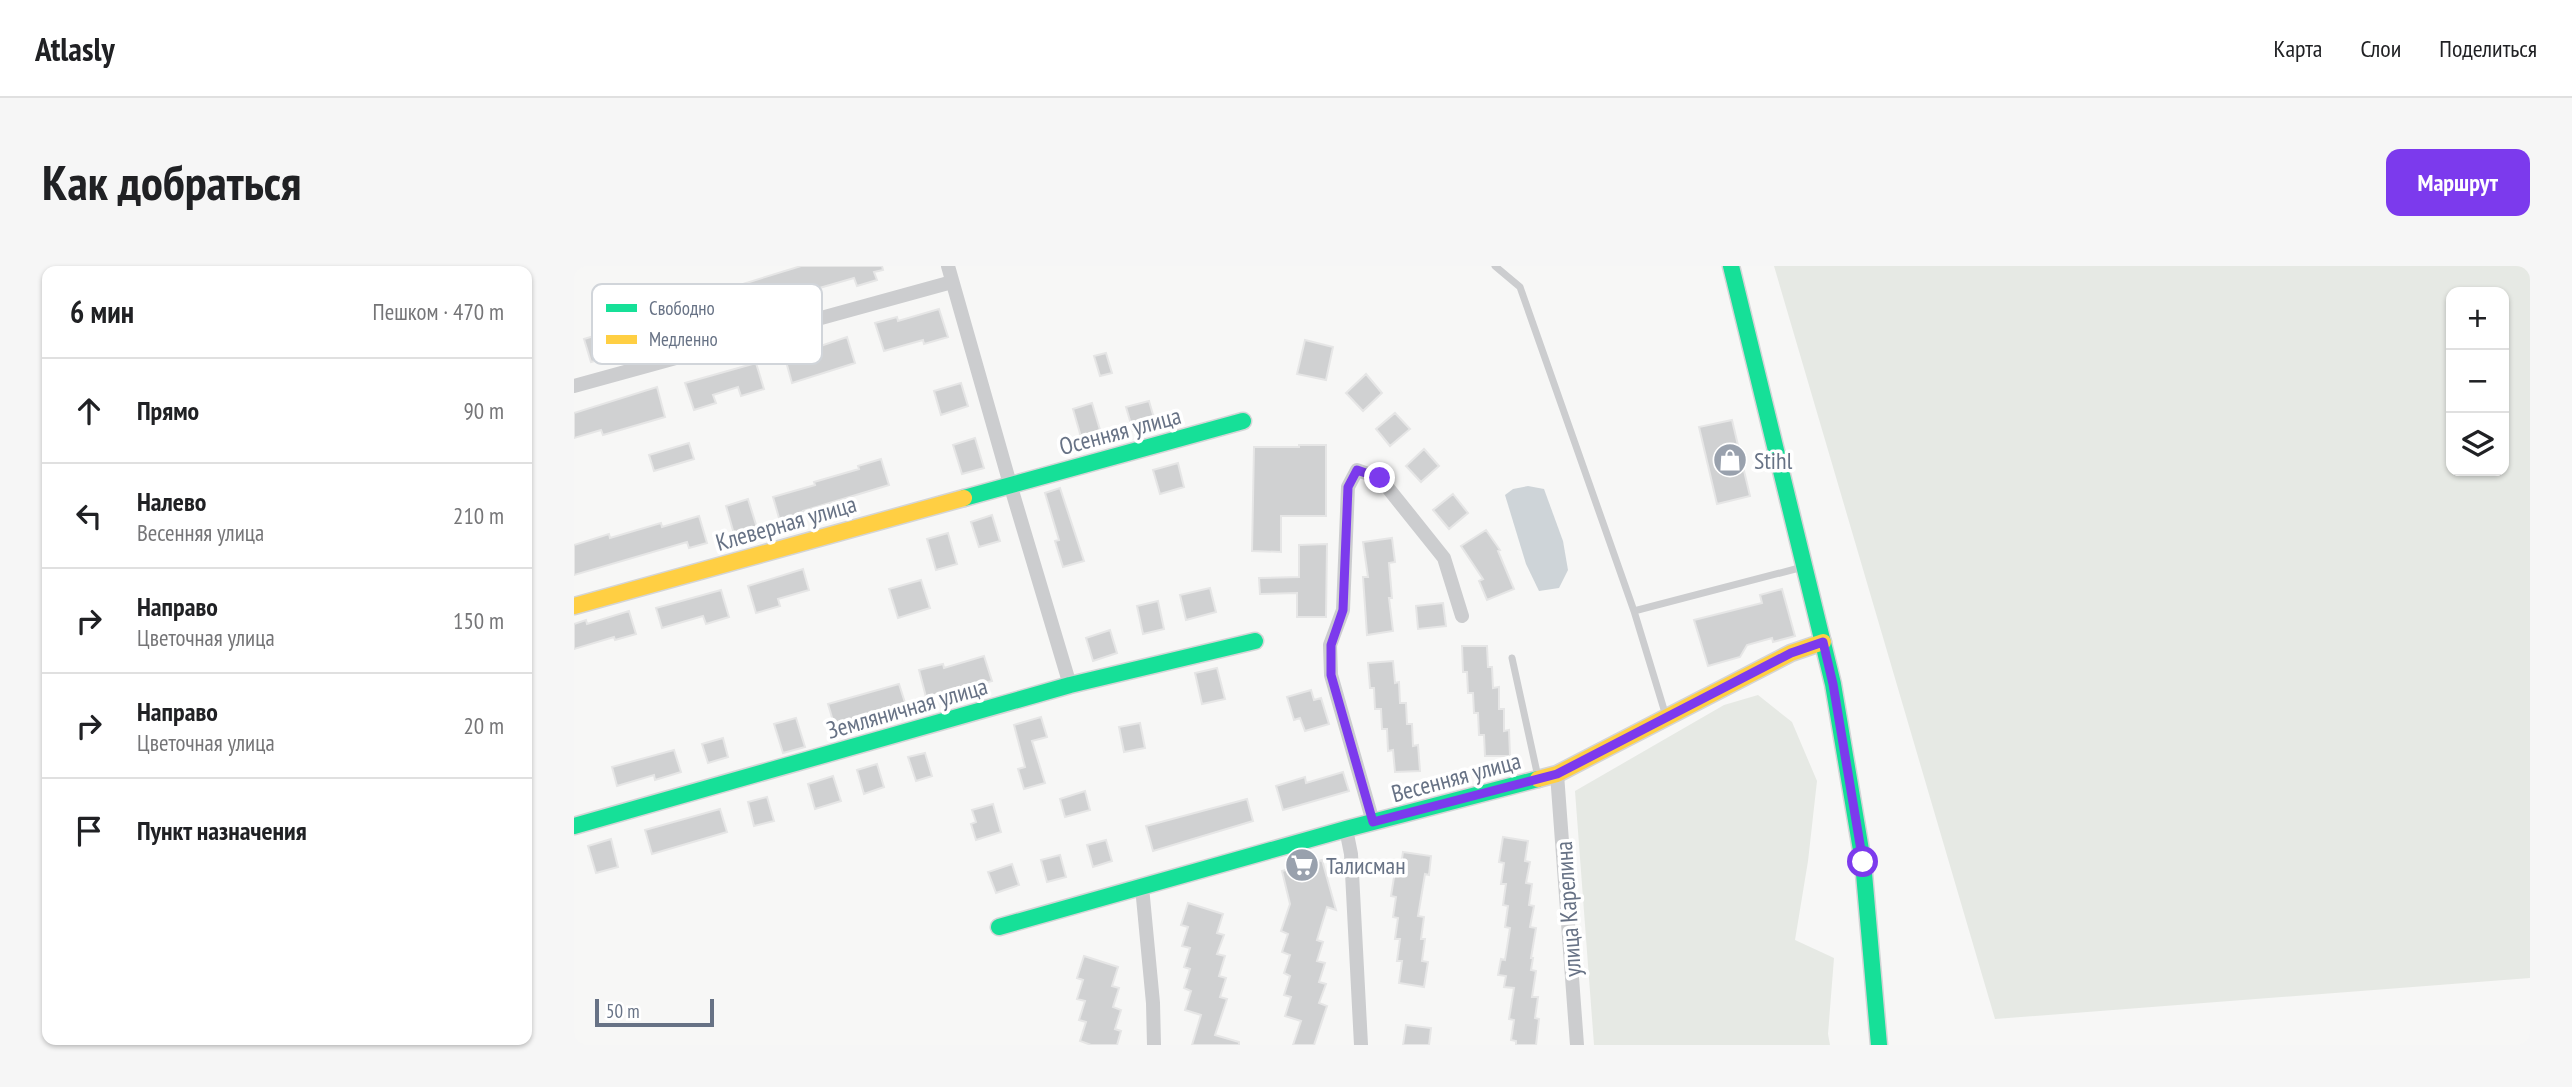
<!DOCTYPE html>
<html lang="ru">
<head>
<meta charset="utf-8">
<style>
	body { margin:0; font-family:"PT Sans Narrow",sans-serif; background:#f6f6f6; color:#202124 }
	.controls { position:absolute; right:21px; top:21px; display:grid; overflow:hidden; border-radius:14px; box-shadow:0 2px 5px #0004 }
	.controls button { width:63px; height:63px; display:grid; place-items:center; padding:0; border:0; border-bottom:2px solid #e0e0e0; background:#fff; color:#202124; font:35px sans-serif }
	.scale { position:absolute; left:21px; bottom:18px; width:119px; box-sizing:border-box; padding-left:7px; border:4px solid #677285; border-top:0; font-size:19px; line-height:24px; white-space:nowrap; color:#677285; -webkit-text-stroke:5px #fff; paint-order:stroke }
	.stop { position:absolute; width:21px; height:21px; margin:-16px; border:5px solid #7c3aed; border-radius:50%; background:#fff }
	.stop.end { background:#7c3aed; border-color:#fff; box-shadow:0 2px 7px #0008 }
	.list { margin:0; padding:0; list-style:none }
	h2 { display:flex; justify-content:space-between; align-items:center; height:91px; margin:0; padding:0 28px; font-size:30px }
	h2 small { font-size:23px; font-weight:400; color:#757577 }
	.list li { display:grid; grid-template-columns:46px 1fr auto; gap:21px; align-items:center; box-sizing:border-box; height:105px; padding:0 28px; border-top:2px solid #e0e0e0 }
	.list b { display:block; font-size:26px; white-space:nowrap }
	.list p { margin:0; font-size:23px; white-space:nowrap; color:#757577 }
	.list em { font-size:23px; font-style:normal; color:#757577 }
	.icon { flex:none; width:38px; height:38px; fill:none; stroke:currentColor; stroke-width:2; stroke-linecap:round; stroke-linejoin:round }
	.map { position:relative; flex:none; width:1956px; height:779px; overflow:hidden; border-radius:14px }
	header { display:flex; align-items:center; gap:42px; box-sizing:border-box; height:98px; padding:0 35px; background:#fff; border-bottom:2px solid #e0e0e0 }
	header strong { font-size:33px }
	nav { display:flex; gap:38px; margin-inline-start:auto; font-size:24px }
	.intro { display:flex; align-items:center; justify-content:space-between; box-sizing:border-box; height:168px; padding:0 42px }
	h1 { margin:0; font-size:49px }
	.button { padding:18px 32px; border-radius:14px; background:#7c3aed; color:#fff; font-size:24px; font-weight:700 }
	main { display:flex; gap:42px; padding:0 42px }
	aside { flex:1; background:#fff; border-radius:14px; box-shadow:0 2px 5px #0004 }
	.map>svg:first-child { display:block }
	.green { fill:#e6e9e4; fill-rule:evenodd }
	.water { fill:#ced4d8 }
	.building { fill:#d0d1d2; stroke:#e6e6e6; stroke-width:2 }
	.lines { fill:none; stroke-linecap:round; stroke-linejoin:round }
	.fast-casing { stroke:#d4d5d6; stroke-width:19 }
	.slow-casing { stroke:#d4d5d6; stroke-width:19 }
	.lane { stroke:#cccdcf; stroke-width:7 }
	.street { stroke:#cccdcf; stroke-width:14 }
	.fast { stroke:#16e098; stroke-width:16 }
	.slow { stroke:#ffcf43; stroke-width:16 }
	.route { stroke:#7c3aed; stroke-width:9 }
	.labels { text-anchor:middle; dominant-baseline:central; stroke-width:7; stroke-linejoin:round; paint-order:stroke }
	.street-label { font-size:24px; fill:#677285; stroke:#fff }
	.poi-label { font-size:24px; fill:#677285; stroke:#fff; text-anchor:start }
	.key { fill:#fff; stroke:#d1d5da; stroke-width:2 }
	.key-label { font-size:19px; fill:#677285 }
</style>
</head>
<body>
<header>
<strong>Atlasly</strong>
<nav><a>Карта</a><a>Слои</a><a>Поделиться</a></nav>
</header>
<div class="intro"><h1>Как добраться</h1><a class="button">Маршрут</a></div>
<main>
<aside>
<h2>6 мин<small>Пешком · 470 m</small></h2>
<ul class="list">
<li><svg class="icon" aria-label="ahead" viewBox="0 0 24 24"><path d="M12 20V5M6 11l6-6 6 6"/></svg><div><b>Прямо</b></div><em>90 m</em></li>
<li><svg class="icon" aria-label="left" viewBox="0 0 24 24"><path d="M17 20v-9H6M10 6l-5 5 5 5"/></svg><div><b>Налево</b><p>Весенняя улица</p></div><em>210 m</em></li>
<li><svg class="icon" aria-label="right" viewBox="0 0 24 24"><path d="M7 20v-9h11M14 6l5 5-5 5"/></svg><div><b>Направо</b><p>Цветочная улица</p></div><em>150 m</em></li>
<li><svg class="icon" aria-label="right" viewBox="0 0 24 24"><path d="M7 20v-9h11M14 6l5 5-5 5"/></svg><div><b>Направо</b><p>Цветочная улица</p></div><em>20 m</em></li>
<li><svg class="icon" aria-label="arrive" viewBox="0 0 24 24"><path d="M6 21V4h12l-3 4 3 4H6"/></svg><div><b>Пункт назначения</b></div></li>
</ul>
</aside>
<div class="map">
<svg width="1956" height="779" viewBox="0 0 1956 779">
	<rect width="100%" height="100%" fill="#f7f7f6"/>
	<!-- green -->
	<path class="green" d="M1200 0H1956V712L1421 753ZM1877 26H1930V205H1877Z
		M1184 429 1218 456 1243 515 1234 595 1221 674 1260 692 1254 768 1256 779H1020L1001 525 1150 439Z"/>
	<!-- water -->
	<path class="water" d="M954 220 970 223 989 275 994 304 985 322 965 325 952 298 931 229 939 223Z"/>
	<!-- building -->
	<path class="building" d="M227 0H308L309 4 300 6 303 14 283 20 280 12 128 56 129 58 106 65 100 42 144 29 143 26Z
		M365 43 374 71 350 78 349 74 310 85 301 57 323 51 324 55Z
		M30 67 36 91 17 96 10 73Z
		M273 71 281 97 218 117 211 92Z
		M731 74 759 81 752 114 723 108Z
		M532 87 538 107 526 110 520 90Z
		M182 97 190 123 167 130 164 121 139 129 142 137 120 144 111 117Z
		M792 108 808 127 789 145 772 127Z
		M387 117 394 140 367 149 360 125Z
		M83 121 91 151 29 169 27 164 0 172V147Z
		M575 135 582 159 559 165 552 141Z
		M518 137 526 164 507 171 499 143Z
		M821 147 836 163 816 180 802 163Z
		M1158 154 1176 230 1143 238 1125 161Z
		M401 172 410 202 388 208 379 179Z
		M115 177 120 193 80 205 75 189Z
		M725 179H752V250H707V286L678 285 680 181H725Z
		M850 183 865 200 847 216 832 200Z
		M307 193 315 219 229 245 231 252 207 259 199 231 241 219 240 216 285 203 284 200Z
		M604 197 610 221 586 228 579 204Z
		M486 222 510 295 489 301 481 275 485 274 471 227Z
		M879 228 894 247 875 263 859 244Z
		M174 233 183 262 160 268 152 240Z
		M418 249 426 275 405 281 397 256Z
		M125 250 133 277 115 282 113 276 0 309V279L35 268 36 272 87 257 88 261Z
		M912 264 926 284 924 285 940 323 913 334 905 315 909 313 887 280Z
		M374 267 383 298 362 304 353 273Z
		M818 272 821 296 815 297 818 332H815L819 365 793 369 789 311H794L789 276Z
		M753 278 752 351H723V327L686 328 685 312 725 311V279Z
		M229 303 235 324 204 333 206 340 182 347 174 320Z
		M347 314 356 342 324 352 315 323Z
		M636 322 642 346 612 354 606 329Z
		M1208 323 1221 370 1199 376 1198 372 1173 379 1166 391 1134 400 1120 354 1188 337 1186 329Z
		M147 324 155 351 132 358 129 350 88 362 82 342Z
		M584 335 590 363 569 368 563 340Z
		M869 337 872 360 844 363 842 340Z
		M55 345 62 368 41 374 40 371 0 383V358L12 354 13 358Z
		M536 364 543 387 519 395 512 372Z
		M888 380H913L914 401H918L919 422 925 421V443H930V465L935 464 936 490H911L910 469H905L904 447H900L899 427H894L893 406H889Z
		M410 390 418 415 352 431 345 404 369 398 370 402Z
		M819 395 821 417 825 416 826 437H832L833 458H838L839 480 844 479 846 505 821 506 819 484 814 485 813 463H808L807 443H801L800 422H796L794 397Z
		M643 402 651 433 628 438 621 407Z
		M325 418 333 443 262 465 254 438Z
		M737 424 740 434 747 432 755 458 731 465 726 452 720 454 713 431Z
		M467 451 473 471 458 475 471 517 450 523 444 503 451 501 440 459Z
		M222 452 231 481 209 487 200 458Z
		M566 457 571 482 550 486 545 461Z
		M149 472 154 491 134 497 128 478Z
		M100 484 107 506 81 514 80 509 43 520 38 501Z
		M351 487 358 510 342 515 334 491Z
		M303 498 310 521 290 528 283 504Z
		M769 506 775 525 709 544 702 520 731 511 732 517Z
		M259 510 267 535 241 543 234 518Z
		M511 525 516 544 491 551 486 533Z
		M193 531 200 555 180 560 174 536Z
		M673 533 679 555 579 585 572 560Z
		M419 538 427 566 402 574 397 558 402 556 398 544Z
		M146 543 153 566 78 588 71 564Z
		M929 571 954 575 951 595 956 596 952 617 958 618 955 639 960 640 956 661 962 662 957 692H959L957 704 962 705 958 731H964L961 752 965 753 962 779H942V775L937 774 940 754 935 753 940 722 930 721 932 710 924 709 927 693 931 694 936 662 931 661 934 640 929 639 932 618H927L930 597 925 596Z
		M37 573 44 601 22 607 14 580Z
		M532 574 538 595 519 601 513 579Z
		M829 586 857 590 855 609 851 608 844 650 850 651 847 673H851L848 695 854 696 850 721 825 717 828 695H823L826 673H821L824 652 819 651 822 631 817 630 821 605 826 606Z
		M486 589 492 611 473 616 467 594Z
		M748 594 762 644 753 641 743 674 749 676 743 695 751 697 745 716 752 718 745 737 753 740 740 779H719L727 755 711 750 717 731 710 729 716 710 710 707 716 689 708 686 714 668 707 665 716 638 708 605Z
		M438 598 445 619 422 627 414 606Z
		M614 637 649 648 643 667 650 669 643 688 651 690 645 710 652 712 646 731 653 733 641 769 665 776V779H618L627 749 611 744 617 725 610 722 616 703 610 701 616 682 608 680 614 661 607 659Z
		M510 690 544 701 538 720 545 722 539 741 547 744 541 763 547 765 543 779H517L506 775 512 756 505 754 511 735 503 733 509 714 503 712Z
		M832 759 857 762 855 779H829Z"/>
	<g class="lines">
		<!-- fast casing -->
		<g class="fast-casing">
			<path id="fast" d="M1157 0 1259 418 1289 596 1305 779
				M390 232 669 155
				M0 560 496 419 681 375
				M425 661 772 563 964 513"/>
		</g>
		<!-- slow casing -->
		<g class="slow-casing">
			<path id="slow" d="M0 340 390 232
				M964 513 983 508 1217 387 1249 376"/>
		</g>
		<!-- lane -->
		<path class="lane" d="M921 0 946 21 1060 345 1092 450
			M1060 345 1229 301
			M938 392 964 511"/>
		<!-- street -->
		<path class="street" d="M374 0 436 218 496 419
			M0 120 378 16
			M983 508 1003 779
			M799 556 757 409 756 379 769 344 774 221 783 204 806 212 870 292 888 350
			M772 563 777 588 787 779
			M568 621 579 737 580 779"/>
		<!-- fast -->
		<use href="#fast" class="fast"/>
		<!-- slow -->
		<use href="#slow" class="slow"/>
	</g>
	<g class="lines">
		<!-- route -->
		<path class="route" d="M806 212 783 204 774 221 769 344 757 379V409L799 556 983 508 1217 387 1249 376 1259 418 1289 596"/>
	</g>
	<!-- icons -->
	<defs>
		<g id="shop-disc" transform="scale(1.75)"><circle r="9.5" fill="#99a1ad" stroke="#fff"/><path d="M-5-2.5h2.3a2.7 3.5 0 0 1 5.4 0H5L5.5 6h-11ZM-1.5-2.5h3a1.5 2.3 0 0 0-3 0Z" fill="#fff"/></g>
		<g id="supermarket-disc" transform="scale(1.75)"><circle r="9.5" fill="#99a1ad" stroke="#fff"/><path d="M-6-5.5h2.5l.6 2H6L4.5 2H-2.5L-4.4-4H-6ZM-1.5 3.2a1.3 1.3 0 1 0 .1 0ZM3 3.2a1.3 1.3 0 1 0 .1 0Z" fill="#fff"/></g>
	</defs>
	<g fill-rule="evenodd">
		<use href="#shop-disc" x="1156" y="194"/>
		<use href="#supermarket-disc" x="728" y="599"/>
	</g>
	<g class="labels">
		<!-- street labels -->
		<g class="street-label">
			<text transform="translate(546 165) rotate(-15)">Осенняя улица</text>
			<text transform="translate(212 257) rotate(-16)">Клеверная улица</text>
			<text transform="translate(333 442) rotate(-16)">Земляничная улица</text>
			<text transform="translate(882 511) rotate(-15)">Весенняя улица</text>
			<text transform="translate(994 643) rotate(-94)">улица Карелина</text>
		</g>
		<!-- poi labels -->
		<g class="poi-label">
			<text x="1180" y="194">Stihl</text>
			<text x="752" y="599">Талисман</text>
		</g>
	</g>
	<!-- legend -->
	<rect x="18" y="18" width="230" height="80" rx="10" class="key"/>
	<rect x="32" y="38" width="31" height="8" fill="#16e098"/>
	<rect x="32" y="69" width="31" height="9" fill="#ffcf43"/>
	<g class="key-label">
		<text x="75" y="49">Свободно</text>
		<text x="75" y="80">Медленно</text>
	</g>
</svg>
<div class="controls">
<button>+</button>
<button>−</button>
<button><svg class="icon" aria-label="layers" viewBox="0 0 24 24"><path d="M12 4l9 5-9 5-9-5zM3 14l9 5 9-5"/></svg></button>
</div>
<div class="scale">50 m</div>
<div class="stop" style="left:1289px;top:596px"></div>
<div class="stop end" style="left:806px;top:212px"></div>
</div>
</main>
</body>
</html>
